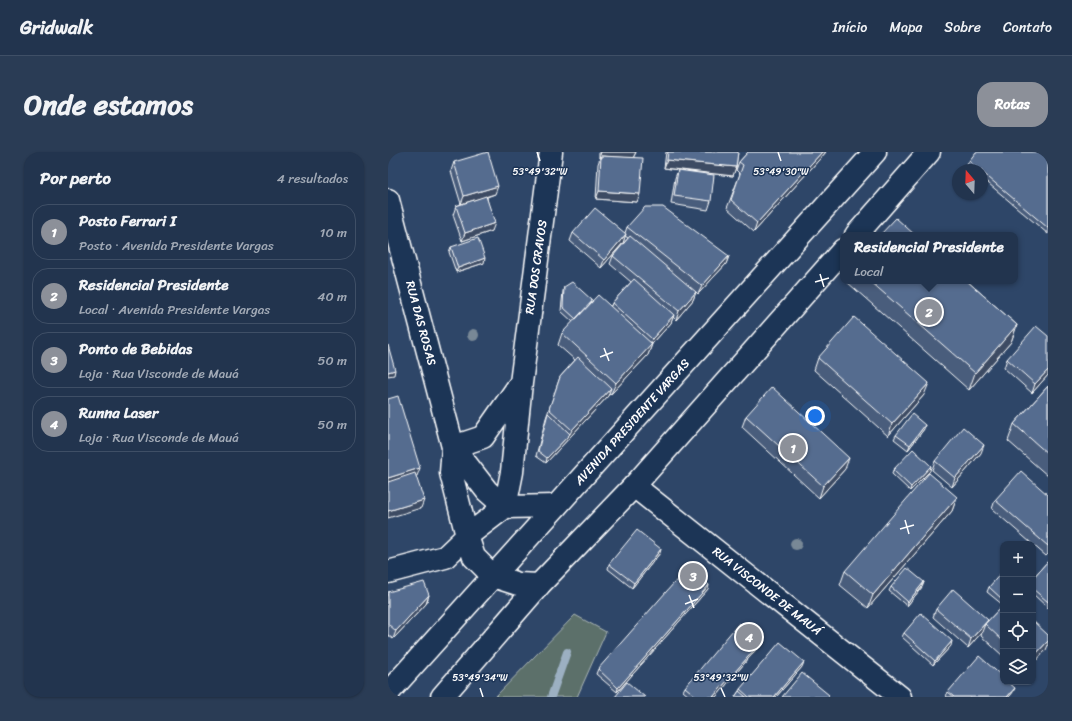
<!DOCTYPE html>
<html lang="pt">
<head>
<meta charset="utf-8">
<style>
	body { margin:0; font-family:Sriracha,sans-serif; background:#2a3c55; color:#f1f3f6 }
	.controls { position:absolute; right:12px; bottom:12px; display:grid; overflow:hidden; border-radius:8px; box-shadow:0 1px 3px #0004 }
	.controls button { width:36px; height:36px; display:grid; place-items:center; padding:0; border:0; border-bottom:1px solid #3f4f66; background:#22344e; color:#f1f3f6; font:20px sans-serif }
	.compass { position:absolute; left:564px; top:12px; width:36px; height:36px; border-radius:50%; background:#22344e; box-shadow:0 1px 3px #0004; rotate:341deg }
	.you { position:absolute; left:427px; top:264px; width:14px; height:14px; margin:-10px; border:3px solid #fff; border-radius:50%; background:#1a73e8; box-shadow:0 0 0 6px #1a73e833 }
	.badge { display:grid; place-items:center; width:26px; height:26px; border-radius:50%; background:#8c9099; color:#fff; font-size:13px; font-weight:700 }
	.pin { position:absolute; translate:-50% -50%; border:2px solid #fff; box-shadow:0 1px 4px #0006 }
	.popup { position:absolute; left:452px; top:80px; width:178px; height:52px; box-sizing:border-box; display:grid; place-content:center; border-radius:8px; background:#22344e; filter:drop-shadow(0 1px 3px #0005); font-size:13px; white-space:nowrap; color:#a2aab6 }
	.popup b { font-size:15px; color:#f1f3f6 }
	.popup::after { content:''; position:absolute; left:50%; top:100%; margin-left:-8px; border:8px solid transparent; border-top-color:#22344e }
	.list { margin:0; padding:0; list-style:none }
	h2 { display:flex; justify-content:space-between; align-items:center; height:52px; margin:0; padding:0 16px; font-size:17px }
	h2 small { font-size:13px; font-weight:400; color:#a2aab6 }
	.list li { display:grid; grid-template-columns:26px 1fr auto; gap:12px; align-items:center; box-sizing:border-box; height:56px; margin:0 8px 8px; padding:0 8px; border:1px solid #3f4f66; border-radius:16px }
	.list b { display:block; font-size:15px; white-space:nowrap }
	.list p { margin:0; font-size:13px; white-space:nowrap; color:#a2aab6 }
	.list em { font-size:13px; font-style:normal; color:#a2aab6 }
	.icon { flex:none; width:22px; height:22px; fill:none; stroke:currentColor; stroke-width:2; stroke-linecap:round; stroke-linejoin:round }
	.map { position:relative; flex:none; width:660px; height:545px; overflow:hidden; border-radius:16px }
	header { display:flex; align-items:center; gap:24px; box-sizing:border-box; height:56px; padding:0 20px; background:#22344e; border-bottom:1px solid #3f4f66 }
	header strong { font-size:19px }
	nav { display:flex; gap:22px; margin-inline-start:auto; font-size:14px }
	.intro { display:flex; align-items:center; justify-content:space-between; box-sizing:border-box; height:96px; padding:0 24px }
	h1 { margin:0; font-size:28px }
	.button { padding:10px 18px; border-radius:16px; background:#8c9099; color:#fff; font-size:14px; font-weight:700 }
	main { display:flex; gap:24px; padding:0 24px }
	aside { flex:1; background:#22344e; border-radius:16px; box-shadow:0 1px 3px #0004 }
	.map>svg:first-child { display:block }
	.green { fill:#5b6f6b; stroke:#adb7b5 }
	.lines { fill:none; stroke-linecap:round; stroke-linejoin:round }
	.stream { stroke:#9cb0c2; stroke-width:8 }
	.minor-casing { stroke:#fff; stroke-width:25 }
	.secondary-casing { stroke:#fff; stroke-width:25 }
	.minor { stroke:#1d3557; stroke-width:22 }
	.secondary { stroke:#1d3557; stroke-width:22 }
	.tree { fill:#788896 }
	.wall { fill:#495d7b; stroke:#fff }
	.shaded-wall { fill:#3c4c64; stroke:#fff }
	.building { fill:#556c8f; stroke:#fff }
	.ticks { fill:none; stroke:#fff; stroke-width:1.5 }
	.labels { text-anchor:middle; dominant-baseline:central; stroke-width:3; stroke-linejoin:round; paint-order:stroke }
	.street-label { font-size:12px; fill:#fff; stroke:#1d3557 }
	.ticks-label { font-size:10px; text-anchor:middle; fill:#fff; stroke:#1d3557; stroke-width:3; stroke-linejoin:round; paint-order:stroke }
</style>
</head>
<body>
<header>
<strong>Gridwalk</strong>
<nav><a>Início</a><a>Mapa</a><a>Sobre</a><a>Contato</a></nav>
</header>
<div class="intro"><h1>Onde estamos</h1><a class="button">Rotas</a></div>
<main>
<aside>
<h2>Por perto<small>4 resultados</small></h2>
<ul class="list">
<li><span class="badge">1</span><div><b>Posto Ferrari I</b><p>Posto · Avenida Presidente Vargas</p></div><em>10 m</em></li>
<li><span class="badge">2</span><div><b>Residencial Presidente</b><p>Local · Avenida Presidente Vargas</p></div><em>40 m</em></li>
<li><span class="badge">3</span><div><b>Ponto de Bebidas</b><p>Loja · Rua Visconde de Mauá</p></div><em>50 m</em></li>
<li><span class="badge">4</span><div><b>Runna Laser</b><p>Loja · Rua Visconde de Mauá</p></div><em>50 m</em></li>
</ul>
</aside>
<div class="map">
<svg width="660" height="545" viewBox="0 0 660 545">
	<rect width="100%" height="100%" fill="#2e4668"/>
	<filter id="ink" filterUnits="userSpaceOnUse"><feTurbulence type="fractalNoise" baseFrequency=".025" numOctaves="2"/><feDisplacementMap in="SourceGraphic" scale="8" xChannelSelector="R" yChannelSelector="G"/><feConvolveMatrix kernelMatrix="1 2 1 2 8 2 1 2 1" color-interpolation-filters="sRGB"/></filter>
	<g filter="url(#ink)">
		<!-- green -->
		<path class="green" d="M187 463 218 480 189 545H107Z"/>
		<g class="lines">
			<!-- stream -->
			<path class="stream" d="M163 545 179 500"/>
			<!-- minor casing -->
			<g class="minor-casing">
				<path id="minor" d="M0 48 65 295 63 321 79 384 86 405 105 424 130 432 151 433
					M65 295 99 339 117 355 124 320 133 231 163 0
					M65 295 95 285 132 232
					M246 334 512 545
					M0 420 57 405 79 384 117 355 168 354"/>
			</g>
			<!-- secondary casing -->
			<g class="secondary-casing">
				<path id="secondary" d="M468 83 541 0
					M0 541 487 0
					M54 545 151 433 246 334 455 98"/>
			</g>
			<!-- minor -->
			<use href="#minor" class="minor"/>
			<!-- secondary -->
			<use href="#secondary" class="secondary"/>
		</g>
		<!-- trees -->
		<g class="tree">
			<circle cx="85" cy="183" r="6"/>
			<circle cx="408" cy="392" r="6"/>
		</g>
		<!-- wall -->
		<path class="wall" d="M211 0H248L245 6 249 50 208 47 210 12 212 6H211Z
			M278 0H350L348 15 345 24 291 18 323 49 320 58 283 52 287 26 290 18 276 16Z
			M360 0H438L366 80 339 56 352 22 348 18 351 10Z
			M660 0V82L594 26V18H584L579 13 581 9Z
			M66 10 107 42 99 45 104 79 74 89 65 63 68 54 73 52 63 19Z
			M239 75 341 104 338 112 310 142 308 140 305 148 288 168 285 165 283 171 264 192 260 203 223 242 222 241 220 244 158 311 148 304 158 266 172 225 187 208 170 193 174 181 185 170 173 159 175 139 176 135 205 149 223 154 224 151 243 130 222 112 225 104 240 86 237 84 235 91 213 116 182 89 185 81H237Z
			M63 95 96 111 68 120 61 100Z
			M460 129H579L629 173 623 190 581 238 459 130Z
			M430 206 536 243 500 284 426 218Z
			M619 207 660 223 644 241 616 216Z
			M660 234V324L620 289 626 272Z
			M358 264 457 317 431 346 354 275Z
			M536 277 520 298 506 287 508 283Z
			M593 301 564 335 544 318 547 309Z
			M505 318 542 319 522 339 504 322Z
			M660 343V402L658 404 604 357 607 348Z
			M569 345 564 359 480 456 452 433 457 419Z
			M272 401 244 436 220 417 221 412Z
			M660 409V456L645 442V426Z
			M615 421V504L593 484 594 480 580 496 545 465 548 457 600 469 615 453 599 440 601 435Z
			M536 430 534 435 519 454 501 439 503 435Z
			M320 437 229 540 208 522 210 517Z
			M0 440 41 443 38 452 5 487 0 483Z
			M516 481 563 494 545 513 514 485Z
			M373 490 371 494 328 545H302L295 539 297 535Z
			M414 515 388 545H347L351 539 352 537Z
			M560 540H625L621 545H559L558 544Z"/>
		<!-- shaded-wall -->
		<path class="shaded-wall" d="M213 0H248L245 6 213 4 212 6H211Z
			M434 0H438L366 80 369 71Z
			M279 8 348 15 345 24 276 16Z
			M110 34 107 42 73 52 76 44Z
			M211 39 252 42 249 50 208 47Z
			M107 71 104 79 74 89 77 81Z
			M238 82 235 91 213 116 216 108Z
			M341 104 338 112 310 142 314 134Z
			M97 106 96 111 68 120 70 116Z
			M308 140 305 148 288 168 291 159Z
			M286 163 283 171 264 192 260 203 223 242 228 231 261 195 264 187Z
			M629 173 623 190 581 238 587 221Z
			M7 218 6 223 0 224V220Z
			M660 218V223L644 241 647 232Z
			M541 231 536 243 500 284 504 272Z
			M223 236 220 244 158 311 159 306 182 282 184 278Z
			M537 273 536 277 520 298 522 293Z
			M596 293 593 301 564 335 567 326Z
			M461 306 457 317 431 346 435 334Z
			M543 314 542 319 522 339 523 335Z
			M32 316 29 324 0 333V326Z
			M569 345 564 359 480 456 485 443Z
			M36 348 33 356 0 366V359Z
			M273 397 272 401 244 436 246 431Z
			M536 430 534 435 519 454 520 450Z
			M321 433 320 437 229 540 230 536Z
			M41 443 38 452 5 487 8 479Z
			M597 472 594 480 580 496 583 487Z
			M564 489 563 494 545 513 547 509Z
			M660 489V493L658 498 645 512V505Z
			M373 490 371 494 328 545H325Z
			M416 510 414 515 388 545H386Z
			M627 536 625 540 621 545H619Z"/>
		<!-- building -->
		<path class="building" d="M100 0 110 34 76 44 66 10Z
			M280 0H350L348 15 279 8Z
			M360 0H434L369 71 343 48 355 13 351 10Z
			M588 0H660V76L594 20V18H591L581 9Z
			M213 4 255 6 252 42 211 39Z
			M290 18 326 23 323 49 286 44Z
			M98 44 107 71 77 81 68 54Z
			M257 55H275L341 104 314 134 239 75Z
			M207 56 238 82 216 108 185 81Z
			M508 66 527 83H492Z
			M242 84 308 140 291 159 225 104Z
			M90 86 97 106 70 116 63 95Z
			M246 127 286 163 264 187 224 151Z
			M482 129H579L629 173 587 221Z
			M184 130 205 149 188 167 175 155 176 135Z
			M210 143 264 192 228 231 174 181Z
			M466 165 541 231 504 272 430 206Z
			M648 174 660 184V218L647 232 619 207Z
			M0 193 7 218 0 220Z
			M190 205 223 236 184 278 161 257 172 225Z
			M660 234V302L626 272Z
			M384 235 461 306 435 334 358 264Z
			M10 244 32 316 0 326V247Z
			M160 261 182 282 159 306 150 299Z
			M524 262 537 273 522 293 508 283Z
			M575 275 596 293 567 326 547 309Z
			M525 297 543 314 523 335 505 318Z
			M633 319 660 343V394L607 348Z
			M27 321 36 348 0 359V330Z
			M541 321 569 345 485 443 457 419Z
			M249 378 273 397 246 431 221 412Z
			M660 409V450L645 437V426Z
			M301 414 321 433 230 536 210 517Z
			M519 416 536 430 520 450 503 435Z
			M614 420 615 421V448L601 435Z
			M36 430 41 443 8 479 0 472V440Z
			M565 437 600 468 583 487 548 457Z
			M615 453V489L597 472Z
			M533 461 564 489 547 509 516 481Z
			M645 469 660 483V489L645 505Z
			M351 471 373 490 325 545H309L297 535Z
			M392 490 416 510 386 545H361L352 537Z
			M591 504 615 525V530H620L627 536 619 545H566L560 540Z
			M414 521 441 543 439 545H394Z
			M239 530 257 545H227Z
			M351 539 358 545H347Z"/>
	</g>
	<!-- ticks -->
	<path class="ticks" d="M149 0 152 9M390 0 393 9M432 122 436 135M427 130 441 126M216 196 221 209M212 205 225 200M517 368 521 382M512 377 526 373M301 443 306 456M297 452 310 447M92 536 95 545M333 536 337 545"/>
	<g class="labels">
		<!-- street labels -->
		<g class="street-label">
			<text transform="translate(148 115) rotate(-82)">RUA DOS CRAVOS</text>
			<text transform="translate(33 171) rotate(75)">RUA DAS ROSAS</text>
			<text transform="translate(244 270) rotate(-48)">AVENIDA PRESIDENTE VARGAS</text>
			<text transform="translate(379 439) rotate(38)">RUA VISCONDE DE MAUÁ</text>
		</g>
	</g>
	<g class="ticks-label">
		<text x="152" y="23">53°49'32"W</text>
		<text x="393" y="23">53°49'30"W</text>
		<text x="92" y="529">53°49'34"W</text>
		<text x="333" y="529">53°49'32"W</text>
	</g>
</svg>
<div class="controls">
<button>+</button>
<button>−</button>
<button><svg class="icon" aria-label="locate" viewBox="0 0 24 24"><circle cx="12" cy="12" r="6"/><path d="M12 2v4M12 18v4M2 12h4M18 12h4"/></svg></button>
<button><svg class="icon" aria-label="layers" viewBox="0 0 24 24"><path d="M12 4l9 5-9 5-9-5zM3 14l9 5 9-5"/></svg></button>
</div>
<svg class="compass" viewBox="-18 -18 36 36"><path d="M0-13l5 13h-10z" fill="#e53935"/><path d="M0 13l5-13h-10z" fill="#a2aab6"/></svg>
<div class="you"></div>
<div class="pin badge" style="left:405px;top:296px">1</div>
<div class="pin badge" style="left:541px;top:160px">2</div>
<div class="popup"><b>Residencial Presidente</b>Local</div>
<div class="pin badge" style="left:305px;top:424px">3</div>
<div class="pin badge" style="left:361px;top:485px">4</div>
</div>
</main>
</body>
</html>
